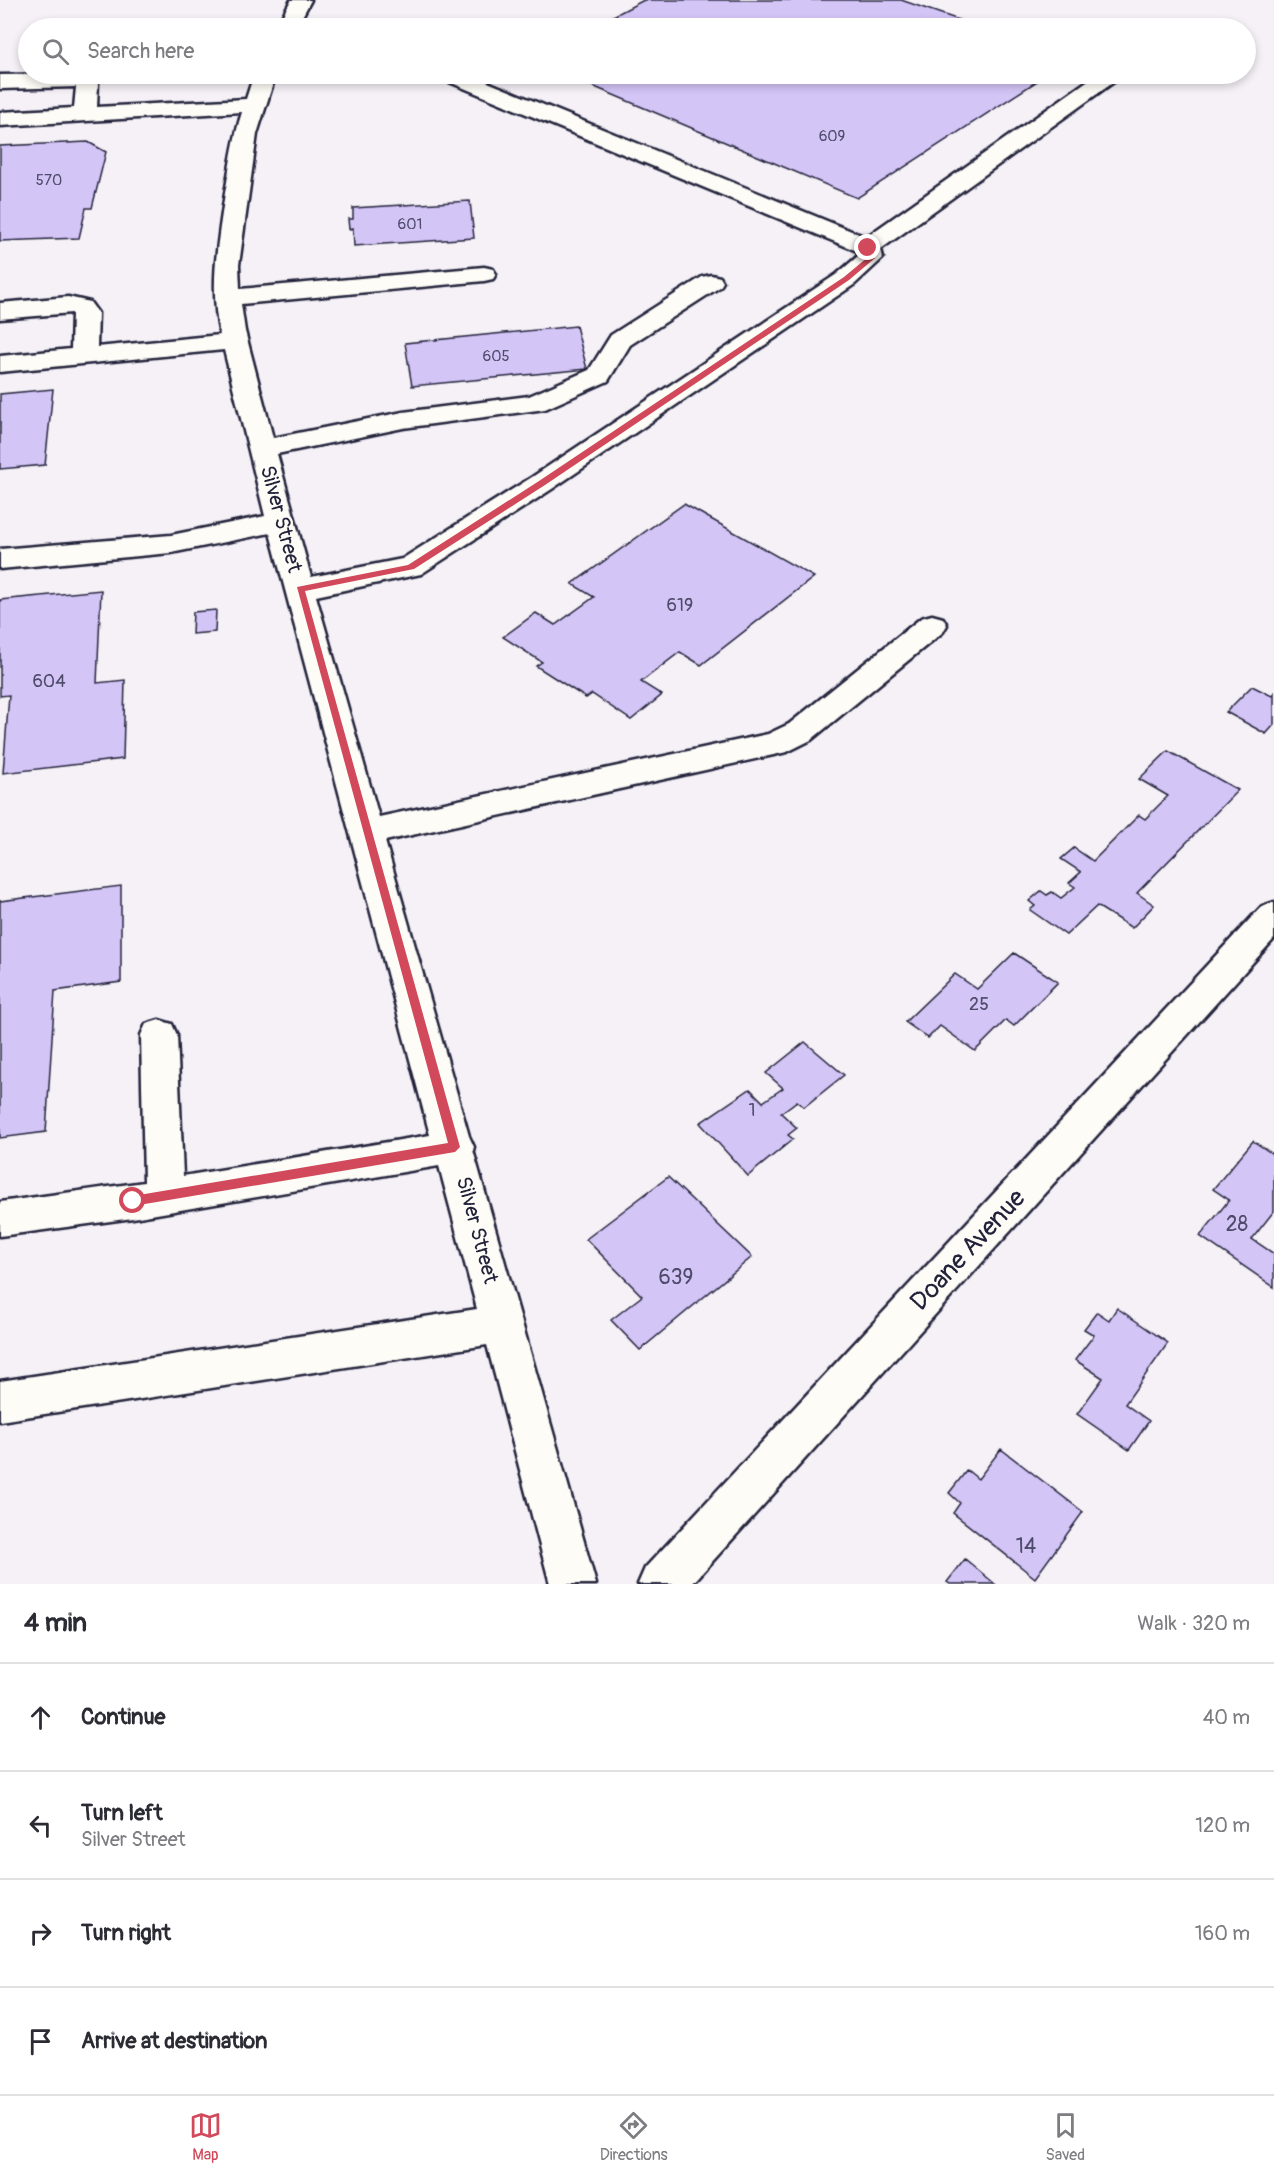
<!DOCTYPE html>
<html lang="en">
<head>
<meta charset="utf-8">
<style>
	body { margin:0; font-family:Pangolin,sans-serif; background:#f7f7f7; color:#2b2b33 }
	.stop { position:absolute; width:18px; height:18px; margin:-14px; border:4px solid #d1495b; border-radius:50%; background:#fff }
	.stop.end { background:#d1495b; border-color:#fff; box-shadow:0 2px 6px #0008 }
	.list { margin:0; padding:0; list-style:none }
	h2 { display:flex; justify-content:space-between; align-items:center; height:78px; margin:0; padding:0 24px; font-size:26px }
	h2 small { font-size:20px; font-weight:400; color:#7c7c81 }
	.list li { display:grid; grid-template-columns:39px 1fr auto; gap:18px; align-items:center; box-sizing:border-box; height:108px; padding:0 24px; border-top:2px solid #e1e1e2 }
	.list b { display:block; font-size:22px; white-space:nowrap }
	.list p { margin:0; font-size:20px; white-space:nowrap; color:#7c7c81 }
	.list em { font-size:20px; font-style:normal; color:#7c7c81 }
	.icon { flex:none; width:33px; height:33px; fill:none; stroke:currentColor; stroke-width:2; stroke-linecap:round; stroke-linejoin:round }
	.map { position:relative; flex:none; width:1274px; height:1584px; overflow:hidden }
	.search { position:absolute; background:#fff; box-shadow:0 3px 9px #0003; left:18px; right:18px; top:18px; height:66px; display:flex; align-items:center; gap:15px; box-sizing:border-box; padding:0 21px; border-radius:33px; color:#7c7c81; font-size:22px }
	.sheet { height:510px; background:#fff }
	nav { display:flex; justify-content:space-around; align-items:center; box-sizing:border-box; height:84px; border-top:2px solid #e1e1e2; background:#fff; font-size:16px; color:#7c7c81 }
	nav a { display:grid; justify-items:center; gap:3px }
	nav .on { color:#d1495b }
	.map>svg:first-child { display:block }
	.building { fill:#d4c5f7; stroke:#22223b; stroke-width:1.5 }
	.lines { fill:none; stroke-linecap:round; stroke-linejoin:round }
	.minor-casing { stroke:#22223b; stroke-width:5 }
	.minor { fill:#fdfcf7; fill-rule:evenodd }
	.route { fill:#d1495b }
	.labels { text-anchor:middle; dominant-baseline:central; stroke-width:4.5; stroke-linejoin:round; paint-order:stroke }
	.far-number-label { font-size:15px; fill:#4e4b6a }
	.number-label { font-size:18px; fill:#4e4b6a }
	.street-label { font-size:21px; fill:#22223b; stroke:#fdfcf7 }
	.near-number-label { font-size:21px; fill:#4e4b6a }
	.near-street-label { font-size:26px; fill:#22223b; stroke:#fdfcf7 }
</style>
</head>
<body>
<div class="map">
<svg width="1274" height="1584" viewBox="0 0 1274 1584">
	<rect width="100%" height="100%" fill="#f5f1f7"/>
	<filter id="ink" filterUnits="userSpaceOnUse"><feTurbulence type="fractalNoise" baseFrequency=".0167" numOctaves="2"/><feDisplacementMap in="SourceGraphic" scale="12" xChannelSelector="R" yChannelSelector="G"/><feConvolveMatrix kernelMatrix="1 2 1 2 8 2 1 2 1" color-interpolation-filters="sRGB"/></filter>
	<g filter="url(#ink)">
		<!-- building -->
		<path class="building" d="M644 0H901L982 28H590Z
			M564 74H1048L857 198Z
			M88 142 106 152 92 208H86L79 238 0 241V146Z
			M470 201 474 238 354 246 353 228 349 229 348 219H353V208Z
			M576 326 587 369 412 386 405 343Z
			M53 389 45 465 0 469V394Z
			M684 504 814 577 701 665 680 652 641 682 662 695 631 720 592 694 586 698 536 666 542 662 503 637 536 613 555 625 594 597 572 584Z
			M101 590 97 683 125 680 123 759 3 773 9 695 0 696V600Z
			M216 610 215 632 192 634 193 612Z
			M1252 686 1272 696 1274 693V725L1266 734 1226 712Z
			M1168 751 1238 790 1137 893 1154 905 1132 928 1097 906 1066 935 1030 910 1035 906 1029 901 1041 891 1047 895 1052 892 1061 898 1075 887 1069 883 1081 872 1061 859 1074 848 1093 861 1139 815 1145 819 1168 796 1139 779Z
			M121 886V982L55 991 46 1132 0 1138V901Z
			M1014 953 1058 982 1014 1026 1006 1020 975 1051 940 1026 928 1038 905 1022 955 974 977 989Z
			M805 1042 844 1075 804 1107 797 1101 781 1113 797 1128 788 1135 793 1139 748 1176 700 1123 750 1089 763 1102 783 1088 766 1073Z
			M1253 1141 1274 1155V1211L1252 1239 1274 1254V1287L1200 1236 1229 1200 1213 1189Z
			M668 1177 752 1257 640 1350 611 1320 642 1296 586 1239Z
			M1117 1308 1168 1343 1125 1404 1149 1421 1129 1450 1077 1414 1103 1378 1075 1360 1094 1335 1084 1329 1097 1312 1109 1320Z
			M1001 1449 1083 1512 1035 1578 953 1513 960 1503 949 1493 967 1470 978 1479Z
			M965 1559 995 1584H950L947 1582Z"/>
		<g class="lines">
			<!-- minor casing -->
			<g class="minor-casing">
				<path id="minor" d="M291 0H311L296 28H276Z
					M81 74 91 75 98 83 97 107 246 99 254 74H276L257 134 239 265 240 289 484 267 493 269 496 274 493 279 484 281 241 304 245 331 273 438 403 412 529 396 589 370 611 335 702 277 711 275 720 277 723 282 720 287 630 345 608 381 545 409 403 428 277 454 311 577 402 559 532 477 837 274 858 256 857 251 442 79 439 74H468L866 237 1097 74H1121L1118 79 881 249 883 258 855 284 552 489 421 574 316 596 379 817 768 734 789 724 921 618 932 615 943 618 947 625 943 632 811 740 787 752 385 841 469 1136 474 1147 473 1150 596 1584H550L487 1345 0 1421V1381L477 1309 439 1166 133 1218 0 1236V1202L144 1182 141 1035 146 1024 159 1020 172 1024 177 1035 183 1176 430 1135 270 533 171 553 0 569V549L171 535 265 516 224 350 0 372V356L71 349 72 313 0 319V303L68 297 90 302 98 313 97 347 220 335C209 287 218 241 225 193 230 166 233 139 242 112L0 126V112L74 108 76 87 0 89V75Z
					M1274 902V939L692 1584H638L645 1568 1262 906Z"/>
			</g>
			<!-- minor -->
			<use href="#minor" class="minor"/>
		</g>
	</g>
	<!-- route -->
	<path class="route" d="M868 245 871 248 875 258 849 280 545 485 414 569 305 591 460 1147 455 1152 133 1206 129 1204 127 1201 133 1196 448 1143 297 587 408 565 539 481 844 277 868 257 864 248Z"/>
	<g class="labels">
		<!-- far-number labels -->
		<g class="far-number-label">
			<text x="832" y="136">609</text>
			<text x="49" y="180">570</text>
			<text x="410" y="224">601</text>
			<text x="496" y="356">605</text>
		</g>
		<!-- number labels -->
		<g class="number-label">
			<text x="680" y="605">619</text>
			<text x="49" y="681">604</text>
			<text x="979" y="1004">25</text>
			<text x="752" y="1110">1</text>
		</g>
		<!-- street labels -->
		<g class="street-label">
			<text transform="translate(281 519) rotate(75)">Silver Street</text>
			<text transform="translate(477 1230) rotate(75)">Silver Street</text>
		</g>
		<!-- near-number labels -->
		<g class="near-number-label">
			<text x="1237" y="1224">28</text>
			<text x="676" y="1277">639</text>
			<text x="1026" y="1546">14</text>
		</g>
		<!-- near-street labels -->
		<g class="near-street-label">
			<text transform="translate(968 1250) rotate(-47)">Doane Avenue</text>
		</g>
	</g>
</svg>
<div class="stop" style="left:133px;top:1201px"></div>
<div class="stop end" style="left:868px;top:248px"></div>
<div class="search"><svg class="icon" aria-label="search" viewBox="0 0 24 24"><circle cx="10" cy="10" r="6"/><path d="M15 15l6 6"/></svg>Search here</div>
</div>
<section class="sheet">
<h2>4 min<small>Walk · 320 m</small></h2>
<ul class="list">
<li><svg class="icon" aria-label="ahead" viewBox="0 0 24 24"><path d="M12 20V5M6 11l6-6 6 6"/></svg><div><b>Continue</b></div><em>40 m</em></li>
<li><svg class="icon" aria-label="left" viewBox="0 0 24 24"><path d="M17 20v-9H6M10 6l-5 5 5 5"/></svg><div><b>Turn left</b><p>Silver Street</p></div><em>120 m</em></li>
<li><svg class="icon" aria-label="right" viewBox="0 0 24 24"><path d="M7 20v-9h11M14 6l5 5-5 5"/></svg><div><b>Turn right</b></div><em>160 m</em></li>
<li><svg class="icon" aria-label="arrive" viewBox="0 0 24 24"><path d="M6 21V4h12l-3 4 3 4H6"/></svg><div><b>Arrive at destination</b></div></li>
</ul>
</section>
<nav>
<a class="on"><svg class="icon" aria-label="map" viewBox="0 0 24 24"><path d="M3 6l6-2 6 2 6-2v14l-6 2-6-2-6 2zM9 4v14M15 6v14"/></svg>Map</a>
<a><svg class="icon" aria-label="directions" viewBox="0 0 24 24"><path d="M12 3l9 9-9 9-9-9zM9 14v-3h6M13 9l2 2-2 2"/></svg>Directions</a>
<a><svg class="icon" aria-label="saved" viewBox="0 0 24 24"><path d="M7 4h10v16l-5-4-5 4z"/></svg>Saved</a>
</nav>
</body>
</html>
